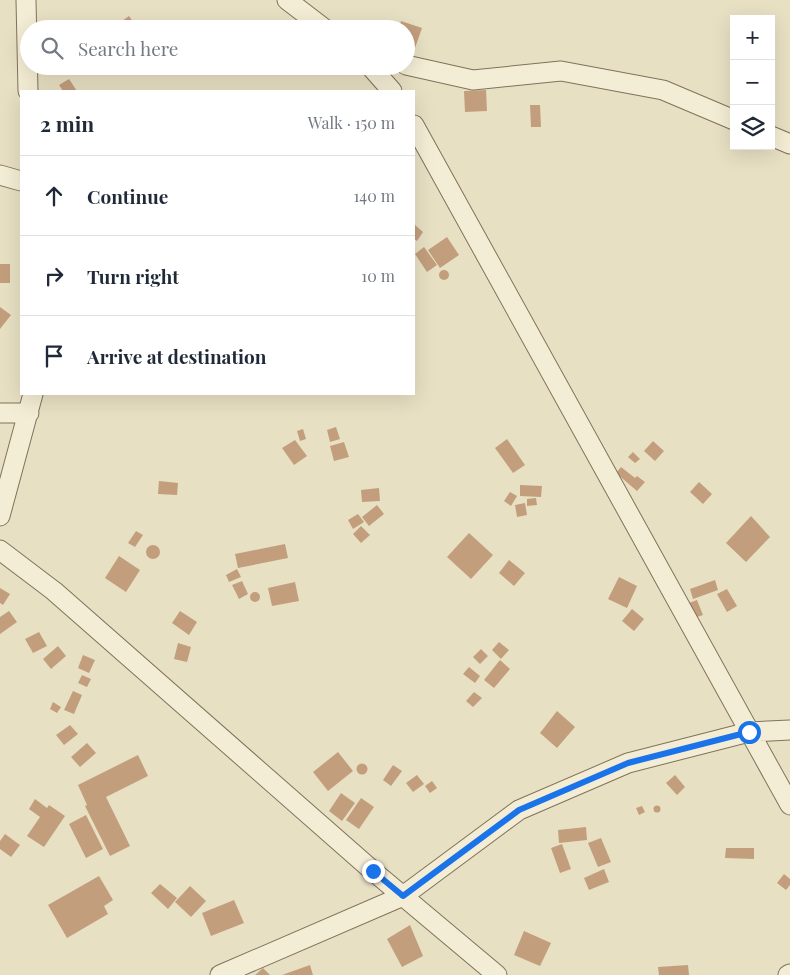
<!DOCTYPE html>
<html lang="en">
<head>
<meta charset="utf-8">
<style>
	body { margin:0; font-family:"Playfair Display",serif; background:#f6f6f7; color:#1f2937 }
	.controls { position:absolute; right:15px; top:15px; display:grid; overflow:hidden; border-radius:0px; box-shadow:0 5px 20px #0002 }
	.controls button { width:45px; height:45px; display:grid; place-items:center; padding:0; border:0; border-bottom:1px solid #e0e1e3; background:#fff; color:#1f2937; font:25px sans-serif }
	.stop { position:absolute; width:15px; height:15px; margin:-11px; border:4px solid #1a73e8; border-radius:50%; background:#fff }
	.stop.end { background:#1a73e8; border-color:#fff; box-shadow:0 1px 5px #0008 }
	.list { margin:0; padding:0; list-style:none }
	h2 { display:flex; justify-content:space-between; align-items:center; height:65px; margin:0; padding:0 20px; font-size:21px }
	h2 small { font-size:16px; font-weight:400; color:#747a83 }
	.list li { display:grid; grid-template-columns:32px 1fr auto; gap:15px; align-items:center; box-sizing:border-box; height:80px; padding:0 20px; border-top:1px solid #e0e1e3 }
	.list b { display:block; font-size:19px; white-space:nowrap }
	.list em { font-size:16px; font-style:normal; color:#747a83 }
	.icon { flex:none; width:28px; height:28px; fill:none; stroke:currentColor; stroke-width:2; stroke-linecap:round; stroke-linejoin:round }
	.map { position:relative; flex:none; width:790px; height:975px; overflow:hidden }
	.search { position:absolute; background:#fff; box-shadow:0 5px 20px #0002; left:20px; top:20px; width:395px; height:55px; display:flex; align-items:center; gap:12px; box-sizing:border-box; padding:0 18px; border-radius:28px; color:#747a83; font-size:19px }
	.panel { position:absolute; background:#fff; box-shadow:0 5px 20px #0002; left:20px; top:90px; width:395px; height:305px; border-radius:0px }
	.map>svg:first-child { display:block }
	.building { fill:#c29e7d }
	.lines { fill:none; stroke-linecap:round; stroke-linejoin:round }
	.minor-casing { stroke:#80725c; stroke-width:21 }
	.minor { stroke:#f4edd5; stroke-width:19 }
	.route { stroke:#1a73e8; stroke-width:6 }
</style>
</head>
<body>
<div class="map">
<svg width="790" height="975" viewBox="0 0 790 975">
	<rect width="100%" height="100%" fill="#e8e0c3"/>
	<!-- building -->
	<path class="building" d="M129 16 138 29H111Z
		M401 21 422 28 415 48 406 45V29H399Z
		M69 79 77 91H63L59 85Z
		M486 90 487 111 465 112 464 91Z
		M530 105H540L541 127H531Z
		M415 225 423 232 417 241 414 239V227Z
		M447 237 459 255 440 268 428 250Z
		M424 247 437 265 427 272 415 254Z
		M0 264H10V283H0Z
		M439 275a5 5 0 1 1 10 0a5 5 0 1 1-10 0Z
		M0 307 11 315 0 329Z
		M336 427 340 439 330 442 327 430Z
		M303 429 306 439 300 441 297 431Z
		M507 439 525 465 513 473 495 448Z
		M295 440 307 456 294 465 282 448Z
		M653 441 664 451 655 461 644 451Z
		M344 442 349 457 334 461 330 446Z
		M633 452 640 459 635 463 628 457Z
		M621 467 635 478 637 476 645 482 637 491 616 473Z
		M159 481 178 483 177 495 158 494Z
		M699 482 712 494 703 504 690 492Z
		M520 485 542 486 541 497 520 496Z
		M379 488 380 501 362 502 361 490Z
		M510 492 517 496 511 506 504 501Z
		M536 498 537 505 527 506V499Z
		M525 503 527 515 517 517 515 505Z
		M377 505 384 514 369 526 362 517Z
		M358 514 364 522 353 529 348 520Z
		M751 516 770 537 746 562 726 543Z
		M361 526 370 535 361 543 353 534Z
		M136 531 143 535 135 547 128 543Z
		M469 533 493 555 471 579 447 557Z
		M285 544 288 558 238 568 235 554Z
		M146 552a7 7 0 1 1 14 0a7 7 0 1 1-14 0Z
		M119 556 140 570 126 592 105 578Z
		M509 560 525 573 514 586 499 573Z
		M237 569 241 577 229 582 226 575Z
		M619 577 637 586 627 608 608 599Z
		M715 580 718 590 693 599 690 589Z
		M242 581 248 594 239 599 232 585Z
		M295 582 299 601 272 606 268 588Z
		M0 588 10 594 3 605 0 603Z
		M727 589 737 606 727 612 717 594Z
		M250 597a5 5 0 1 1 10 0a5 5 0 1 1-10 0Z
		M697 600 703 615 694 618 689 603Z
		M632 609 644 619 634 631 622 621Z
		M9 611 17 622 0 634V617Z
		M180 611 197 622 189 635 172 623Z
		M39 632 47 646 33 653 25 639Z
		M499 642 509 650 501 659 492 650Z
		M178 643 191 647 187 662 174 659Z
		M58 646 66 656 51 669 43 659Z
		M481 649 488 656 480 664 473 657Z
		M83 655 95 660 89 673 78 668Z
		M500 660 510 669 494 688 484 680Z
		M469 667 480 676 475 683 463 674Z
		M82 675 91 679 87 687 78 683Z
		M73 691 82 695 74 714 64 710Z
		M474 692 482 698 473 707 466 701Z
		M53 702 61 707 57 713 50 709Z
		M557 711 575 727 557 748 540 733Z
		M70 725 78 734 64 745 56 735Z
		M87 743 96 753 80 767 71 757Z
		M338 752 353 771 328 791 313 772Z
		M138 755 148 776 106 797 130 846 110 856 85 806 87 805 78 785Z
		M356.5 769a5.5 5.5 0 1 1 11 0a5.5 5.5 0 1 1-11 0Z
		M393 765 402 771 391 786 383 780Z
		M417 775 424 784 413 792 406 783Z
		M675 775 685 787 677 795 666 783Z
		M432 781 437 788 430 793 425 786Z
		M341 793 355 803 342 821 329 811Z
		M361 798 374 807 359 829 346 820Z
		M35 799 47 808 49 805 65 816 44 847 27 836 40 817 29 809Z
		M653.5 809a3.5 3.5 0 1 1 7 0a3.5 3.5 0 1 1-7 0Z
		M642 806 645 812 639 815 636 808Z
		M86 815 103 849 86 858 69 824Z
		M586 827 587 840 559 843 558 830Z
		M5 834 20 845 11 857 0 849V841Z
		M601 838 611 862 598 867 588 843Z
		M562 844 571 869 560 873 551 848Z
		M726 848H754V859L725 858Z
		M604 869 609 882 589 890 584 878Z
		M784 874 790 879V885L786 890 777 883Z
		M99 876 113 900 104 906 108 914 67 938 48 905Z
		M160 884 177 898 168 909 151 893Z
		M190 886 206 901 191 917 175 902Z
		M234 900 244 923 211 936 202 913Z
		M410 925 423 956 402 967 387 939Z
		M524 931 551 943 540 966 514 955Z
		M310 965 313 975H282Z
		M688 965 689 975H659L658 967Z
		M263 968 270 975H255Z"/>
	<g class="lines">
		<!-- minor casing -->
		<g class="minor-casing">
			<path id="minor" d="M26 0 28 91
				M287 0 325 29
				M406 65 473 80 561 71 663 90 734 120
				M370 66 392 91
				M414 125 790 805
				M771 136 790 144
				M0 175 21 181
				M0 413H29
				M0 516 33 394
				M0 550 54 591 373 871 497 975
				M220 975 403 896 519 810 628 763 749 732 790 730
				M788 975 790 974"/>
		</g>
		<!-- minor -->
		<use href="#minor" class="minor"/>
	</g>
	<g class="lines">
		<!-- route -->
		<path class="route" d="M373 871 403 896 519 810 628 763 749 732"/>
	</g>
</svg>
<div class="controls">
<button>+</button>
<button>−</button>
<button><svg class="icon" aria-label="layers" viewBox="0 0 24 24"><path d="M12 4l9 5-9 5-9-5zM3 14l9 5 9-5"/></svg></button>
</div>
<div class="stop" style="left:749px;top:732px"></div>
<div class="stop end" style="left:373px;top:871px"></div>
<div class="search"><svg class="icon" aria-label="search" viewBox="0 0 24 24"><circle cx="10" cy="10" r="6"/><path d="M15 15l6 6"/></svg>Search here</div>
<section class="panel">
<h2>2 min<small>Walk · 150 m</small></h2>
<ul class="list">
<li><svg class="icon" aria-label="ahead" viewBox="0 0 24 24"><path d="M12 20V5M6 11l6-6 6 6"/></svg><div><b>Continue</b></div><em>140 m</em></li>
<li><svg class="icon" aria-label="right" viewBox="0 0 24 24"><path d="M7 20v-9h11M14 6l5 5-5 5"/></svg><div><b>Turn right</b></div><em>10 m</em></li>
<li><svg class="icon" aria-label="arrive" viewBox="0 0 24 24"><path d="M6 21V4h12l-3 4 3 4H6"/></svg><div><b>Arrive at destination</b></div></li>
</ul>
</section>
</div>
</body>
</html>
